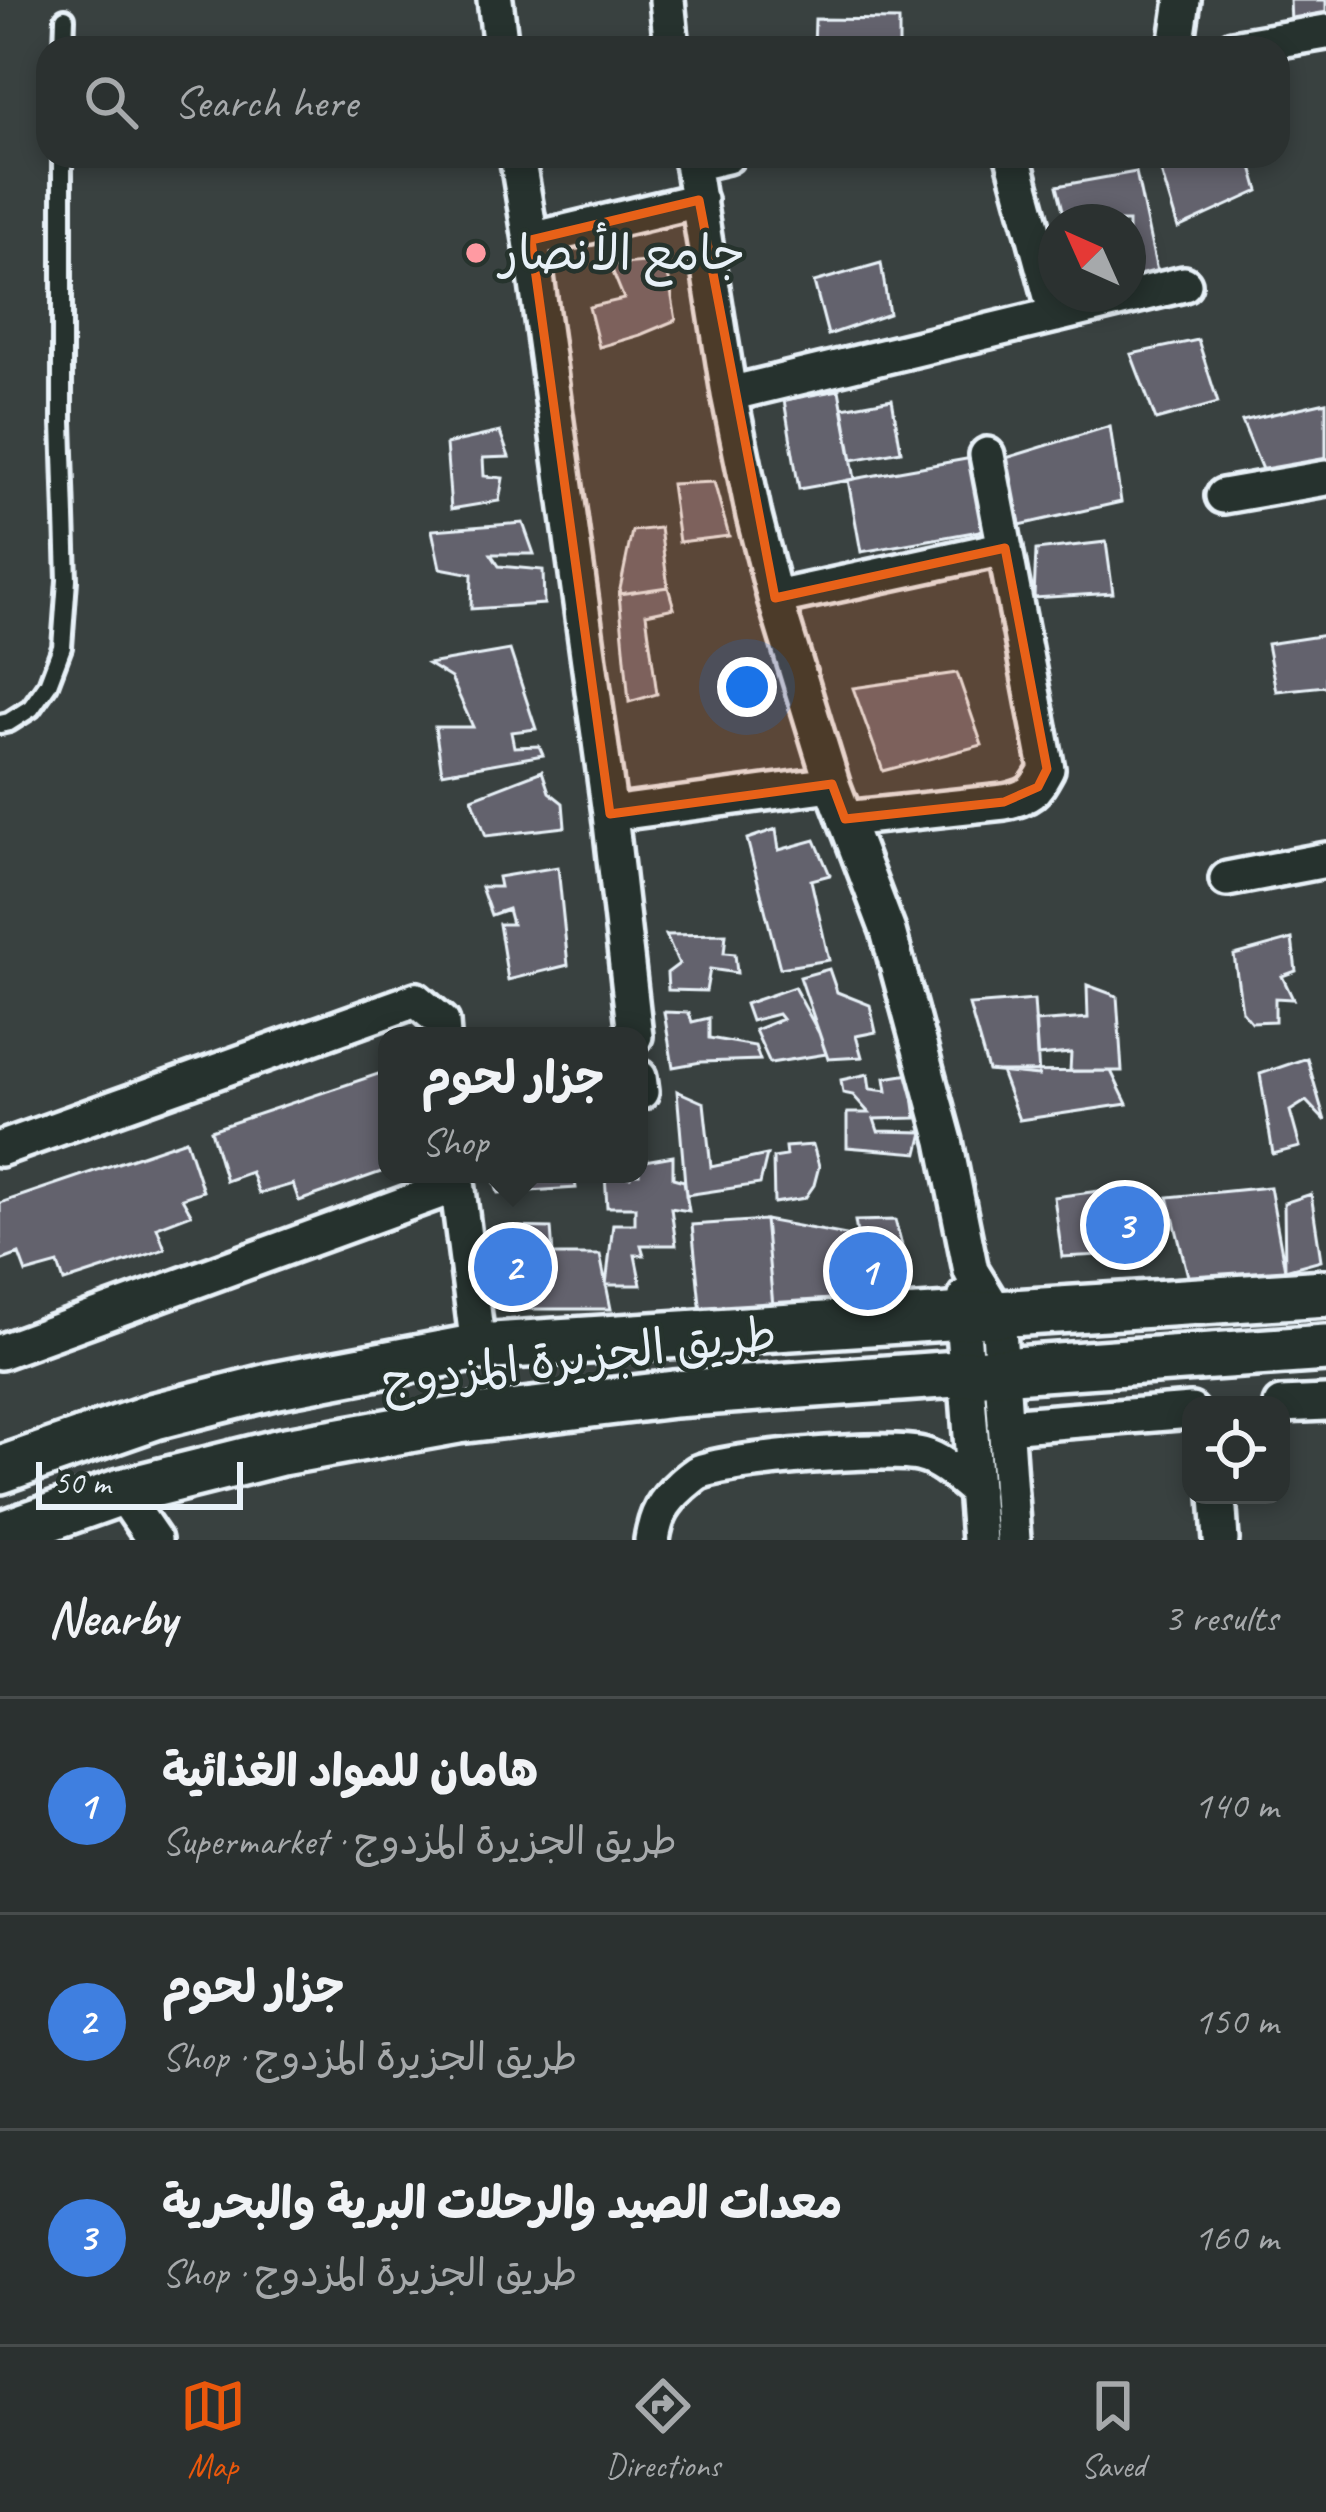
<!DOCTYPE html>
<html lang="en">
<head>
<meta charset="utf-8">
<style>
	body { margin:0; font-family:Caveat,"Playpen Sans Arabic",sans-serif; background:#333938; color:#f1f3f6 }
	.controls { position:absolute; right:36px; bottom:36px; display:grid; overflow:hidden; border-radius:24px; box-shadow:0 6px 18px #0003 }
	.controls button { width:108px; height:108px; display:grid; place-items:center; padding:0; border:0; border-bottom:3px solid #474c4c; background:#2b3130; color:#f1f3f6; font:60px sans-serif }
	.compass { position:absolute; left:1038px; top:204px; width:108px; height:108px; border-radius:50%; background:#2b3130; box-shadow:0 6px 18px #0003; rotate:315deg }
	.scale { position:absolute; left:36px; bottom:30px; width:207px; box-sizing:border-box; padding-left:12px; border:6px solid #e8f1f8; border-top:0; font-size:33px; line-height:42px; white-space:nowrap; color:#e8f1f8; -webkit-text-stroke:9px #26332d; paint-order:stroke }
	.you { position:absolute; left:747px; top:687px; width:42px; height:42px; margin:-30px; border:9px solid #fff; border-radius:50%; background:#1a73e8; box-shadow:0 0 0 18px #1a73e833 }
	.badge { display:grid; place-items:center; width:78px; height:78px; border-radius:50%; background:#ea580c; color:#fff; font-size:39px; font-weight:700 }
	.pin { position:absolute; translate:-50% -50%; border:6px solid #fff; box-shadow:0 3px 12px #0006 }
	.popup { position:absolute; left:378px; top:1027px; width:270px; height:156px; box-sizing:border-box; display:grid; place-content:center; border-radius:24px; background:#2b3130; filter:drop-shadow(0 3px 9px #0005); font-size:39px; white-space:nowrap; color:#a6a9ab }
	.popup b { font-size:45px; color:#f1f3f6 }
	.popup::after { content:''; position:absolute; left:50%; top:100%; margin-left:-24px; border:24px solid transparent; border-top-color:#2b3130 }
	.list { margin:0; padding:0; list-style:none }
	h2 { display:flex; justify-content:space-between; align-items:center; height:156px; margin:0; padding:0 48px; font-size:51px }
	h2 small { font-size:39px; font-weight:400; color:#a6a9ab }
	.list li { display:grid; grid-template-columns:78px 1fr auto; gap:36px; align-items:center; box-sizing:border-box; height:216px; padding:0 48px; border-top:3px solid #474c4c }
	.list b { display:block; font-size:45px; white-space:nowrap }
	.list p { margin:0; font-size:39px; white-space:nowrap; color:#a6a9ab }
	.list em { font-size:39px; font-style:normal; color:#a6a9ab }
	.icon { flex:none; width:66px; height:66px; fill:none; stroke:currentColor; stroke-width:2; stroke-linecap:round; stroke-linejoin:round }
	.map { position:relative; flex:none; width:1326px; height:1540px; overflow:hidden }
	.search { position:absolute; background:#2b3130; box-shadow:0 6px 18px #0003; left:36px; right:36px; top:36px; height:132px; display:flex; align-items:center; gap:30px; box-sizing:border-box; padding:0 42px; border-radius:36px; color:#a6a9ab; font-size:45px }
	.sheet { height:804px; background:#2b3130 }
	nav { display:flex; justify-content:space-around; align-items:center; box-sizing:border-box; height:168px; border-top:3px solid #474c4c; background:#2b3130; font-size:33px; color:#a6a9ab }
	nav a { display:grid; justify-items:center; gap:6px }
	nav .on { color:#ea580c }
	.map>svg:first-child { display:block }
	.building { fill:#64626d; stroke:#e8f1f8; stroke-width:3 }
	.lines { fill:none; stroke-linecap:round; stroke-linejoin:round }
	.service-casing { stroke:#e8f1f8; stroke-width:26 }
	.minor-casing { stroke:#e8f1f8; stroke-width:42 }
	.secondary-casing { stroke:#e8f1f8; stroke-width:54 }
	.service { stroke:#26332d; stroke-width:16 }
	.minor { stroke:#26332d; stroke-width:33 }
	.secondary { stroke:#26332d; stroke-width:45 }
	.marked { fill:#e86118; fill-opacity:0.2; stroke:#e86118; stroke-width:9; stroke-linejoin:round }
	.poi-dot { fill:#ff9aa2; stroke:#26332d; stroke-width:4.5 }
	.labels { text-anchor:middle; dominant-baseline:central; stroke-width:9; stroke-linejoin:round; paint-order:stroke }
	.poi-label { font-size:48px; fill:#e8f1f8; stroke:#26332d; text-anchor:start }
	.street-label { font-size:48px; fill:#e8f1f8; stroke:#26332d }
</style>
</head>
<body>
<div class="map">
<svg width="1326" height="1540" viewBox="0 0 1326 1540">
	<rect width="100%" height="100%" fill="#394140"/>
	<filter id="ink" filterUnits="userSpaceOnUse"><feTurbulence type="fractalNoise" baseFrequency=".00833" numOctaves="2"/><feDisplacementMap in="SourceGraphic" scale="24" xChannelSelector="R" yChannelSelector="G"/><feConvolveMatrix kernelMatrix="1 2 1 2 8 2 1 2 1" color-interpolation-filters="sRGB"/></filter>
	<g filter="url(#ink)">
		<!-- building -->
		<path class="building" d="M1290 0H1326V22L1291 23Z
			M815 19 899 20V48H814Z
			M1169 156H1249L1259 191 1178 228 1157 158Z
			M1136 172 1159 281 1128 288V222H1066L1057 186Z
			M657 261 668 274 676 320 640 335 599 347 589 307 624 299 610 265Z
			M881 263 889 314 828 335 814 282Z
			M1198 340 1218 403 1156 420 1131 354Z
			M839 390 855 479 799 489 784 400Z
			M892 399 901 451 852 460 843 408Z
			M1326 402V472L1268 484 1242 421Z
			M1110 426 1121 502 1020 525 1006 458Z
			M500 432 509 457 483 458 484 476 503 478 499 501 451 509 446 444Z
			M972 458 985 530 861 552 848 480Z
			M714 482 729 536 679 542 671 484Z
			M523 523 534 554H491L499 566 543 570 544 604 471 609 472 574 440 568 432 530Z
			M660 528 668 587 619 594 632 531Z
			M1106 542 1113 593 1034 598 1036 550Z
			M668 587 674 608 646 614 657 694 629 702 619 594Z
			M1326 635V686L1276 691 1267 644Z
			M510 650 536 729 511 732 514 747 539 746 543 755 442 773 435 727H473L451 678 428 664Z
			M957 673 982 745 883 771 853 688Z
			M542 771 549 792 563 803 565 827 486 836 472 798Z
			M776 829 779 850 815 840 830 875 811 880 829 960 780 968 747 839Z
			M558 867 568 965 508 980 499 924H512L508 909 491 915 481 887H500L498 877Z
			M726 934 724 953 735 954 737 973 710 969 706 991 668 990 667 973 679 964 666 935Z
			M1292 939 1296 971 1282 976 1293 999 1275 998V1021L1251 1022 1242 1011 1234 955Z
			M829 969 837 992 870 1005 876 1032 856 1036 862 1057 828 1059 800 977Z
			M1087 985 1117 996 1122 1071H1070L1071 1053 1037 1056 1035 1022 1088 1018Z
			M794 987 819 1033 826 1054 770 1063 755 1030 782 1019 778 1014 751 1021 745 1004Z
			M1034 1000 1039 1076 988 1071 969 1005Z
			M664 1012 689 1013 692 1022 709 1018V1038L755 1046 760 1060 701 1062 673 1067Z
			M1307 1058 1325 1121 1306 1101 1290 1111 1300 1147 1273 1154 1260 1074Z
			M387 1071V1170L299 1201 293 1184 259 1194 251 1172 226 1181 211 1130Z
			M1111 1071 1127 1104 1019 1120 1001 1072Z
			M868 1074 870 1089 887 1091 885 1078 910 1074 916 1118 874 1119 878 1131 923 1132 918 1153 847 1147V1113H869L853 1095 843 1093 841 1080Z
			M677 1091 704 1103 711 1167 767 1155 760 1184 686 1195Z
			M186 1140 203 1191 182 1198 191 1214 157 1227 165 1249 64 1282 58 1264 26 1273 19 1254 0 1261V1203Z
			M813 1145 819 1166 814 1185 805 1198 774 1203 773 1158 786 1156 785 1147Z
			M673 1156V1178L684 1181 689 1211 671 1208 676 1245H641L644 1255H635L641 1285H606L613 1224H635V1207H607L605 1174 630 1177 631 1174H639V1162Z
			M492 1174H574L576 1188 498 1193Z
			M1129 1187 1139 1253 1062 1257 1054 1197Z
			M1270 1187 1285 1270 1190 1284 1168 1197Z
			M1311 1194 1321 1260 1285 1270 1284 1203Z
			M765 1220 773 1306 701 1314 692 1225Z
			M765 1220 852 1236 862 1306H773Z
			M895 1220 906 1261 911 1263 862 1264 855 1221Z
			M505 1227 551 1228 553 1255H600L611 1309H507Z"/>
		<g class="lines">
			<!-- service casing -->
			<g class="service-casing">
				<path id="service" d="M64 48 65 18
					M0 724 9 722 31 708 48 684 62 647 67 580 62 422V156"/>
			</g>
			<!-- minor casing -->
			<g class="minor-casing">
				<path id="minor" d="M495 0 501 48
					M667 0 672 48
					M1176 48 1183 0
					M1233 48 1326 32
					M517 156 531 240 610 814 635 1036
					M691 156 729 394 754 516 775 598 832 784 888 931 945 1141 971 1271 998 1315 1013 1540
					M1013 156 1056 315
					M692 164 727 156
					M531 240 699 200
					M729 394 1184 284
					M1223 496 1326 478
					M775 598 1005 548
					M610 814 832 784
					M845 819 1004 802C1030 797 1034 793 1047 769L987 455
					M1227 879 1326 860
					M639 1077 641 1092
					M0 1149 416 1000 442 1022 443 1036
					M456 1174 478 1347
					M966 1296 962 1317 979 1540
					M0 1352 457 1185
					M1281 1405 1326 1403
					M1005 1426 1191 1411
					M121 1492 154 1540
					M1218 1495 1221 1540
					M652 1540C656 1514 663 1502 682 1485 684 1483 695 1474 697 1473 727 1459 889 1446 922 1455 942 1460 960 1478 976 1491"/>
			</g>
			<!-- secondary casing -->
			<g class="secondary-casing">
				<path id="secondary" d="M0 1470 155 1416 273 1386 478 1347 1326 1293
					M0 1535 121 1492 281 1452 458 1420 674 1394 1326 1348"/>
			</g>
			<!-- service -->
			<use href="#service" class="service"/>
			<!-- minor -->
			<use href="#minor" class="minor"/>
			<!-- secondary -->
			<use href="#secondary" class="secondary"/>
		</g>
	</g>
	<!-- marked area -->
	<path class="marked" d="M699 200 775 598 1005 548 1047 769 1038 787 1004 802 845 819 832 784 610 814 531 240Z"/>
	<!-- markers -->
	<circle class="poi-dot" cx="476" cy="253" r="12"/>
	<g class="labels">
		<!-- poi labels -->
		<g class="poi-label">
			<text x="500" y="253">جامع الأنصار</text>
		</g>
		<!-- street labels -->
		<g class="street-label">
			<text transform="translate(579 1357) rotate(-7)">طريق الجزيرة المزدوج</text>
		</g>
	</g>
</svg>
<div class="controls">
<button><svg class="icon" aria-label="locate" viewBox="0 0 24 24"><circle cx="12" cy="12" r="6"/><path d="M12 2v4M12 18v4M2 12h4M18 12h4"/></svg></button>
</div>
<svg class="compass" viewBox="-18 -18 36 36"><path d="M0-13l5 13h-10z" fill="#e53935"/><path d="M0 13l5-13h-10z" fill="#a6a9ab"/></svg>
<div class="scale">50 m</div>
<div class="you"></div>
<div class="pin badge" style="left:868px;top:1271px;background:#3f7fe0">1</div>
<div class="pin badge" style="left:513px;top:1267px;background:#3f7fe0">2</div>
<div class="popup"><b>جزار لحوم</b>Shop</div>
<div class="pin badge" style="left:1125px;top:1225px;background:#3f7fe0">3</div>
<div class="search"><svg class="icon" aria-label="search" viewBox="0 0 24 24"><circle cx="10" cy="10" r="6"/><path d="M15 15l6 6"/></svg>Search here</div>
</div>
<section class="sheet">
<h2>Nearby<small>3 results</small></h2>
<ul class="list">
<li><span class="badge" style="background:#3f7fe0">1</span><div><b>هامان للمواد الغذائية</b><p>Supermarket · طريق الجزيرة المزدوج</p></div><em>140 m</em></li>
<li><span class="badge" style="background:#3f7fe0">2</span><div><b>جزار لحوم</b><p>Shop · طريق الجزيرة المزدوج</p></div><em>150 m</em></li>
<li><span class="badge" style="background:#3f7fe0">3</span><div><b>معدات الصيد والرحلات البرية والبحرية</b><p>Shop · طريق الجزيرة المزدوج</p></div><em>160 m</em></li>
</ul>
</section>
<nav>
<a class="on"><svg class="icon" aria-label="map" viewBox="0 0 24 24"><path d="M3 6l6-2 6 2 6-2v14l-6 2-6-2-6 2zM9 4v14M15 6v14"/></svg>Map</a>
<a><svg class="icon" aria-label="directions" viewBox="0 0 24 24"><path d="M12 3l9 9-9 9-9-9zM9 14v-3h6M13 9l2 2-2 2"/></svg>Directions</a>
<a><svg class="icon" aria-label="saved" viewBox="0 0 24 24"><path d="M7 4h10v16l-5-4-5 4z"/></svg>Saved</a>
</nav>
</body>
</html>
